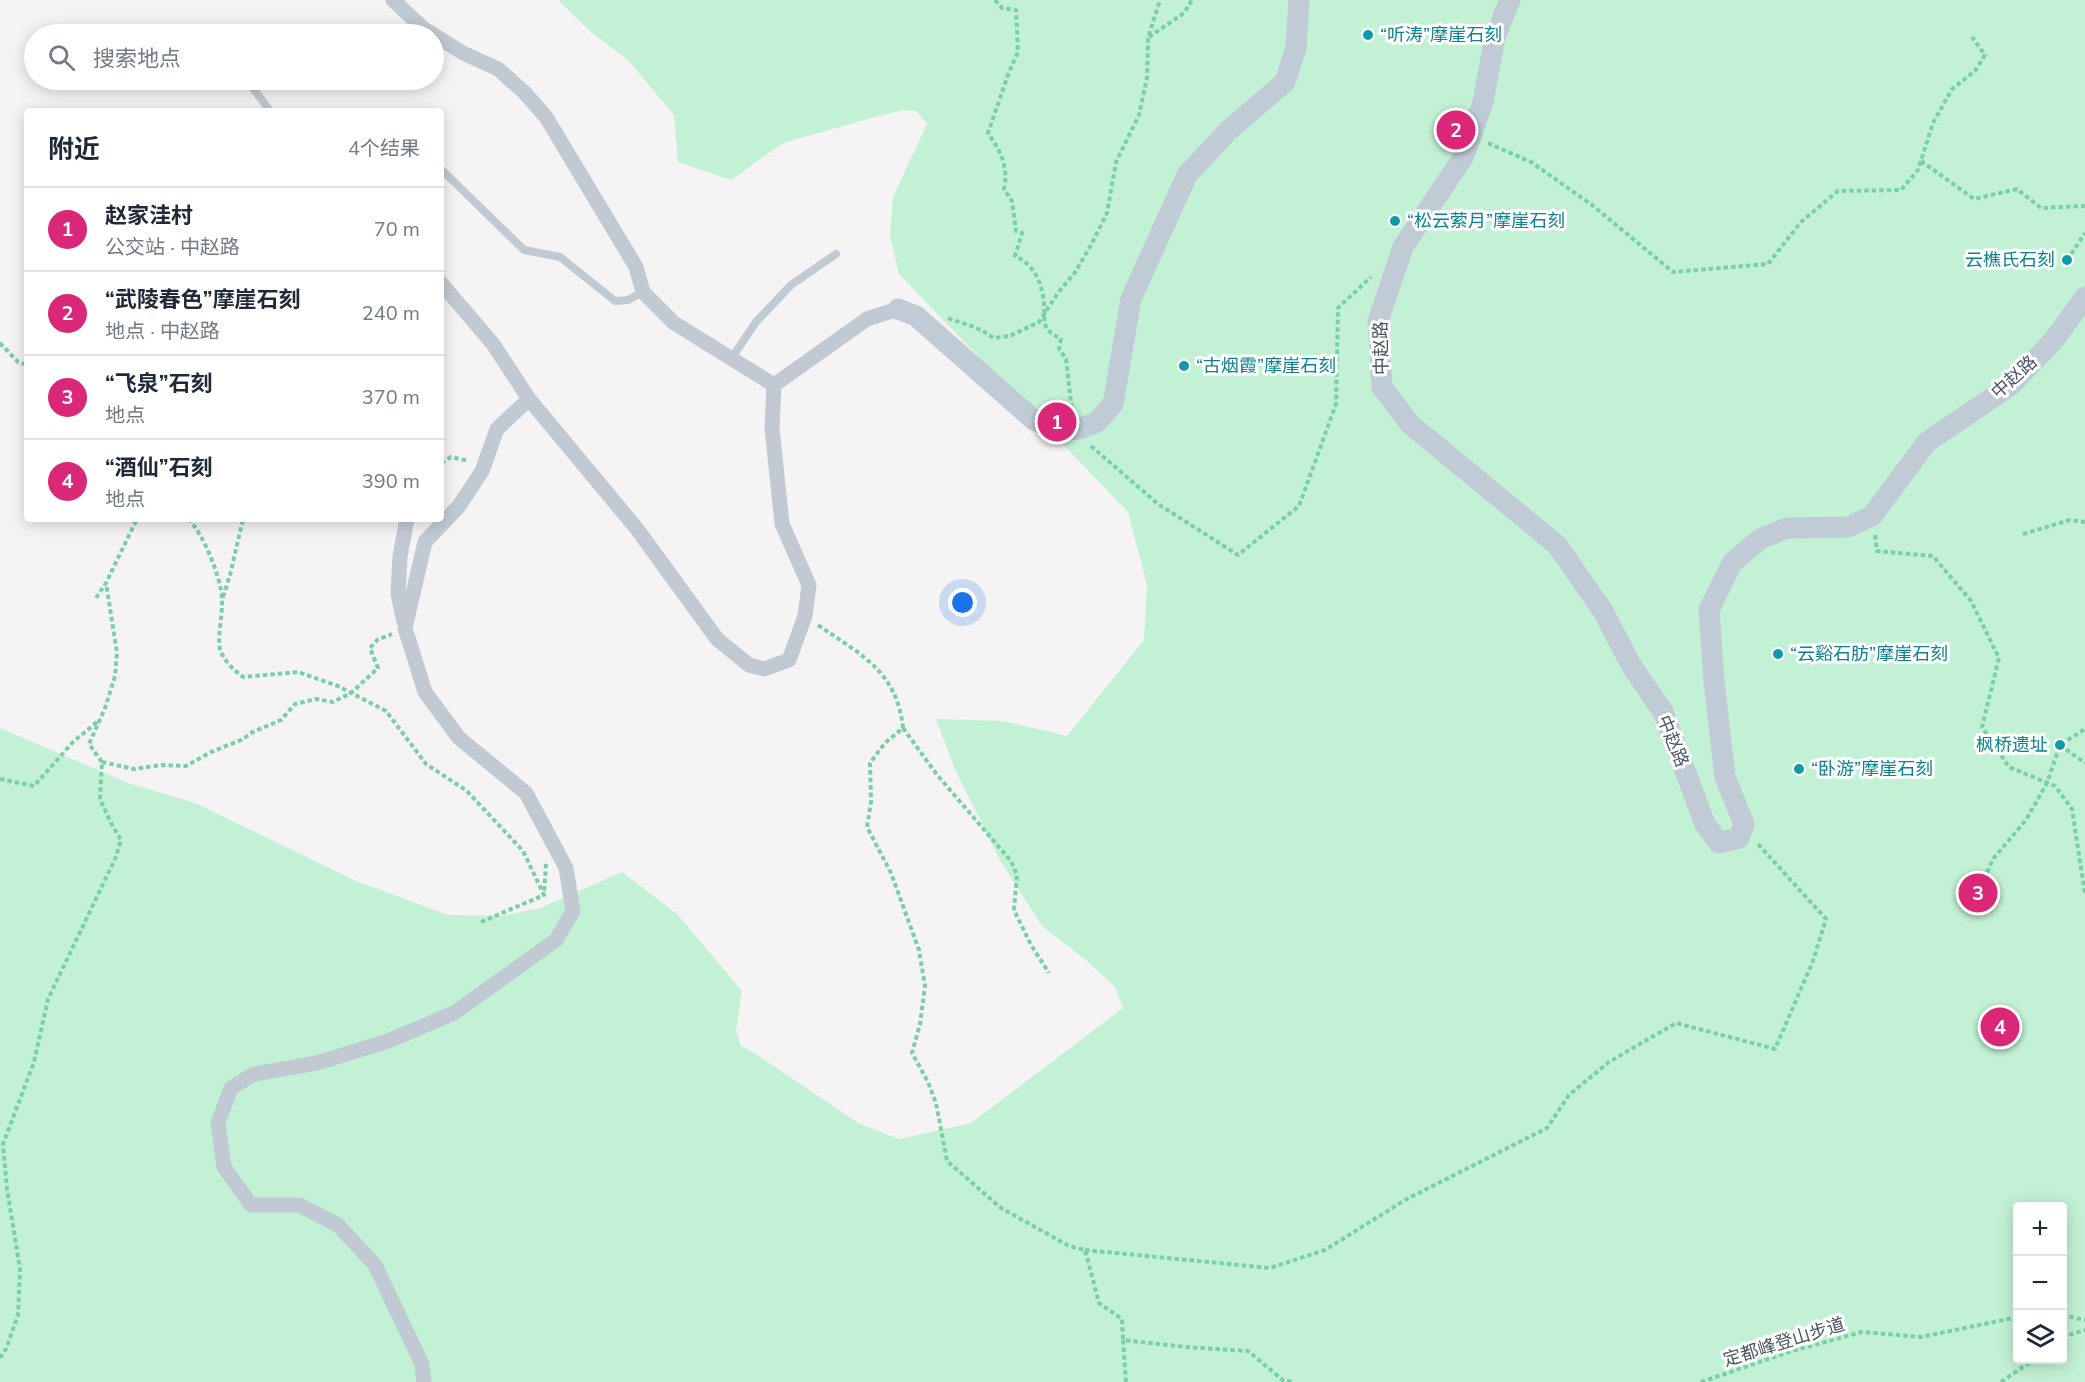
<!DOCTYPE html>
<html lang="zh">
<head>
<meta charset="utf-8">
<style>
	body { margin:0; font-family:"Nunito Sans","Noto Sans SC",sans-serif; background:#f2f2f3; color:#1f2937 }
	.controls { position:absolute; right:18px; bottom:18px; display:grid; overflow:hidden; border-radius:6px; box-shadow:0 3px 15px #0003 }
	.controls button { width:54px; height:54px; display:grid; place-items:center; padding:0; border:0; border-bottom:2px solid #e0e1e3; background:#fff; color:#1f2937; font:30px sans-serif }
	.you { position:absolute; left:963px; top:603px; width:21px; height:21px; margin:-15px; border:4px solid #fff; border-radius:50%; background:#1a73e8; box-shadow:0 0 0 9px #1a73e833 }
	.badge { display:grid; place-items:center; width:39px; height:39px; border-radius:50%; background:#db2777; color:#fff; font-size:20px; font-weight:700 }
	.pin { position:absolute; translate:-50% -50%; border:3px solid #fff; box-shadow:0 2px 6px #0006 }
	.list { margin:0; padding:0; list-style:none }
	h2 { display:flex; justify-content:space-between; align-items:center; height:78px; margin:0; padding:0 24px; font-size:26px }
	h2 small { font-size:20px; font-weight:400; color:#747a83 }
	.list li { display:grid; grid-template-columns:39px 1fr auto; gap:18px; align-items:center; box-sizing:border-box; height:84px; padding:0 24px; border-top:2px solid #e0e1e3 }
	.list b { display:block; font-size:22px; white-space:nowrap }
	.list p { margin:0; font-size:20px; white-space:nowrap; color:#747a83 }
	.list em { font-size:20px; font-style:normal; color:#747a83 }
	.icon { flex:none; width:33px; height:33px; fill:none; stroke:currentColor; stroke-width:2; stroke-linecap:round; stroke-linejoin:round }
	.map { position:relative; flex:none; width:2085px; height:1382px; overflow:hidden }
	.search { position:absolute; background:#fff; box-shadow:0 3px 15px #0003; left:24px; top:24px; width:420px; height:66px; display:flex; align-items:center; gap:15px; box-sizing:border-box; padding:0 21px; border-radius:33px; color:#747a83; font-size:22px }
	.panel { position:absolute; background:#fff; box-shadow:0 3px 15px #0003; left:24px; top:108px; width:420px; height:414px; border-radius:6px }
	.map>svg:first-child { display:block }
	.green { fill:#c3f1d5; fill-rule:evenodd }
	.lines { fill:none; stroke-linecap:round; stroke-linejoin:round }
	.path { stroke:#7ad0a6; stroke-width:4; stroke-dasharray:4.5 3; stroke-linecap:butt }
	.lane { stroke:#c1cad2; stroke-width:8 }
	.street { stroke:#c1cad2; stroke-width:15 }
	.secondary { stroke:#c1cbd6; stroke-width:21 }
	.culture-dot { fill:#0f9aa8; stroke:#fff; stroke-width:2 }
	.labels { text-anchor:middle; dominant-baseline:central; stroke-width:6; stroke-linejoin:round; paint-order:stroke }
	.culture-label { font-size:18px; fill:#0d838f; stroke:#fff; text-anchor:start }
	.street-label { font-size:18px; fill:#4a5661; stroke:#fff }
</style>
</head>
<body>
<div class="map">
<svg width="2085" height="1382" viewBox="0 0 2085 1382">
	<rect width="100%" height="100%" fill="#f5f3f3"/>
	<!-- green -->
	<path class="green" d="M558 0H2085V1382H0V728L128 783 195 803 356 881 448 915 502 916 540 908 622 872 677 914 742 991 736 1030 741 1046 756 1054 858 1123 899 1139 971 1123 1123 1008 1115 987 1087 961 1042 926 1001 862 954 767 936 719 1003 721 1067 736 1144 640 1147 585 1128 512 899 274 890 236 893 197 927 124 916 111 903 110 875 117 783 143 731 180 678 162 674 115 628 60 592 33ZM2018 1206H2062V1360H2018Z"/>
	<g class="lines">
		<!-- path -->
		<path class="path" d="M995 0 1002 8 1016 10 1018 52 1009 72 988 133C1000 150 1009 167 1004 189L1012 201 1016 231 1022 233 1015 256C1034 264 1042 283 1044 303 1046 322 1039 328 1061 339L1059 349 1066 359 1072 411
			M1149 37 1184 13 1192 0
			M1488 143 1531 162 1592 205 1673 272 1768 264 1801 222 1838 191 1901 190 1918 170 1933 123 1952 89 1975 71 1985 55 1972 37
			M1921 161 1974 199 2017 189 2041 208 2085 206
			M2067 260 2085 233
			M948 318C964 324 980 327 993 338L1010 336 1039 322 1058 293 1076 271 1092 243 1107 213 1116 162 1139 115 1147 78 1148 38 1160 0
			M0 343 18 362 27 365
			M1091 446 1158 504 1238 555 1299 506 1336 404 1338 308 1371 277
			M441 463 451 457 469 461
			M188 519C203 532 222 580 222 600 223 614 216 641 221 652 226 663 234 670 243 677L298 672 338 686 386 711 426 764 467 791 523 851 544 895 546 864
			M2023 534 2070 520 2085 522
			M1875 535 1877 551 1933 556 1971 601 1999 658 1982 727 2009 767 2055 786 2072 809 2085 894
			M223 597 230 575 243 519
			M96 598 106 583 137 519
			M818 625C861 655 897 671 903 728L885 743 870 763 871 802 867 827 891 873 919 950 925 986 920 1024 912 1053 928 1082 936 1103 947 1161 1001 1208 1069 1246 1085 1250 1099 1303 1122 1319 1123 1340
			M903 728 938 776 1011 861 1017 875 1014 910 1031 945 1049 973
			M2060 745 2085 763
			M102 762 134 769 162 765 186 766 211 752 241 740 253 732 281 720 295 704 316 699 333 702 351 693 378 668 370 648 377 640 392 634
			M0 779 34 786 73 742 97 722
			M1978 893 1993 859 2026 820 2047 783 2060 745 2085 729
			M481 922 544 895
			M1085 1250 1270 1268 1325 1250 1405 1200 1547 1128 1569 1095 1609 1062 1676 1023 1775 1049 1813 961 1826 919 1758 844
			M2062 1315 2085 1320
			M2062 1337 2085 1330
			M0 1358 6 1349 18 1315 20 1269 7 1189 3 1144 34 1062 48 999 115 859 121 840 111 823 100 799 102 762 89 744 105 708 115 676 117 653 106 583
			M1126 1382 1123 1340 1186 1347 1248 1351 1284 1381 1293 1382
			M1701 1382 1792 1351 1862 1332 1921 1337 2018 1317
			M2001 1382 2033 1360"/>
		<!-- lane -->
		<path class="lane" d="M247 80 270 111
			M443 171 524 250 560 257 615 301 628 300 643 292
			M731 359 756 322 791 285 836 254"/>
		<!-- street -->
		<path class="street" d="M393 0 425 30 433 34
			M434 35 463 53 498 69 524 92 546 117 636 267 643 292 674 323 774 385
			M441 283 493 344 529 399 637 529 717 639 749 665 764 669 789 660 805 616 809 585 782 524 772 428 774 385 867 319 898 309
			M404 622 398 594 400 556 407 519
			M424 1382 422 1364 375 1265 338 1225 299 1205H251L224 1167 218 1123 231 1088 254 1074 317 1063 388 1041 454 1013 556 940 573 911 566 868 526 793 459 738 425 692 405 628 425 542 459 506 482 471 497 429 529 399"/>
		<!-- secondary -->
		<path class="secondary" d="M1510 0 1495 37 1483 102 1464 156 1403 247 1378 321 1382 387 1410 424 1557 545 1603 611 1631 665 1663 712 1705 824 1719 843 1739 838 1744 824 1725 777 1714 681 1709 610 1732 563 1760 539 1787 528 1848 527 1872 516 1927 442 2011 385 2054 340 2085 297
			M898 309 916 316 1034 420 1057 430 1080 429 1097 422 1113 404 1131 299 1187 175 1228 131 1285 82 1296 48 1299 0"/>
	</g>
	<!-- markers -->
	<g class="culture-dot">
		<circle cx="1368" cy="35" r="6"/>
		<circle cx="1395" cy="221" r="6"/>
		<circle cx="2067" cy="260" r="6"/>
		<circle cx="1184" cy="366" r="6"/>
		<circle cx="1778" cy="654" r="6"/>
		<circle cx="2060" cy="745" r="6"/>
		<circle cx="1799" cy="769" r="6"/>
	</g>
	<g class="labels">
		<!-- culture labels -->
		<g class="culture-label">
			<text x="1380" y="35">“听涛”摩崖石刻</text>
			<text x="1407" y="221">“松云萦月”摩崖石刻</text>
			<text x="2055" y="260" text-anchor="end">云樵氏石刻</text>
			<text x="1196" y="366">“古烟霞”摩崖石刻</text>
			<text x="1790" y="654">“云谿石肪”摩崖石刻</text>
			<text x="2048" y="745" text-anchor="end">枫桥遗址</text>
			<text x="1811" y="769">“卧游”摩崖石刻</text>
		</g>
		<!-- street labels -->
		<g class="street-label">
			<text transform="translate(1381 348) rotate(-91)">中赵路</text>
			<text transform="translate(2014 377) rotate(-42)">中赵路</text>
			<text transform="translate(1673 741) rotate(68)">中赵路</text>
			<text transform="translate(1784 1342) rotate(-17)">定都峰登山步道</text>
		</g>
	</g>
</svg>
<div class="controls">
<button>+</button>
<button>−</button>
<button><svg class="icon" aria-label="layers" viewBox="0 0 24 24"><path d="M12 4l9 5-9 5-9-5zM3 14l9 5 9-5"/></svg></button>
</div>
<div class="you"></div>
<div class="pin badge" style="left:1057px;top:422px">1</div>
<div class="pin badge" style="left:1456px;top:130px">2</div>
<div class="pin badge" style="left:1978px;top:893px">3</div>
<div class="pin badge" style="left:2000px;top:1027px">4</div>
<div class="search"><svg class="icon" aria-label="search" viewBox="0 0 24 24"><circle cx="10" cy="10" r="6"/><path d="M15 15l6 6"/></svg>搜索地点</div>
<section class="panel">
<h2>附近<small>4个结果</small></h2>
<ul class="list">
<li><span class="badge">1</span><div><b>赵家洼村</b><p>公交站 · 中赵路</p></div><em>70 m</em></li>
<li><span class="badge">2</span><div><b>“武陵春色”摩崖石刻</b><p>地点 · 中赵路</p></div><em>240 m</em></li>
<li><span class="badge">3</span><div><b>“飞泉”石刻</b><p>地点</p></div><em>370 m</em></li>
<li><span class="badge">4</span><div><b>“酒仙”石刻</b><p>地点</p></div><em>390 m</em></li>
</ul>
</section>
</div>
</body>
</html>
